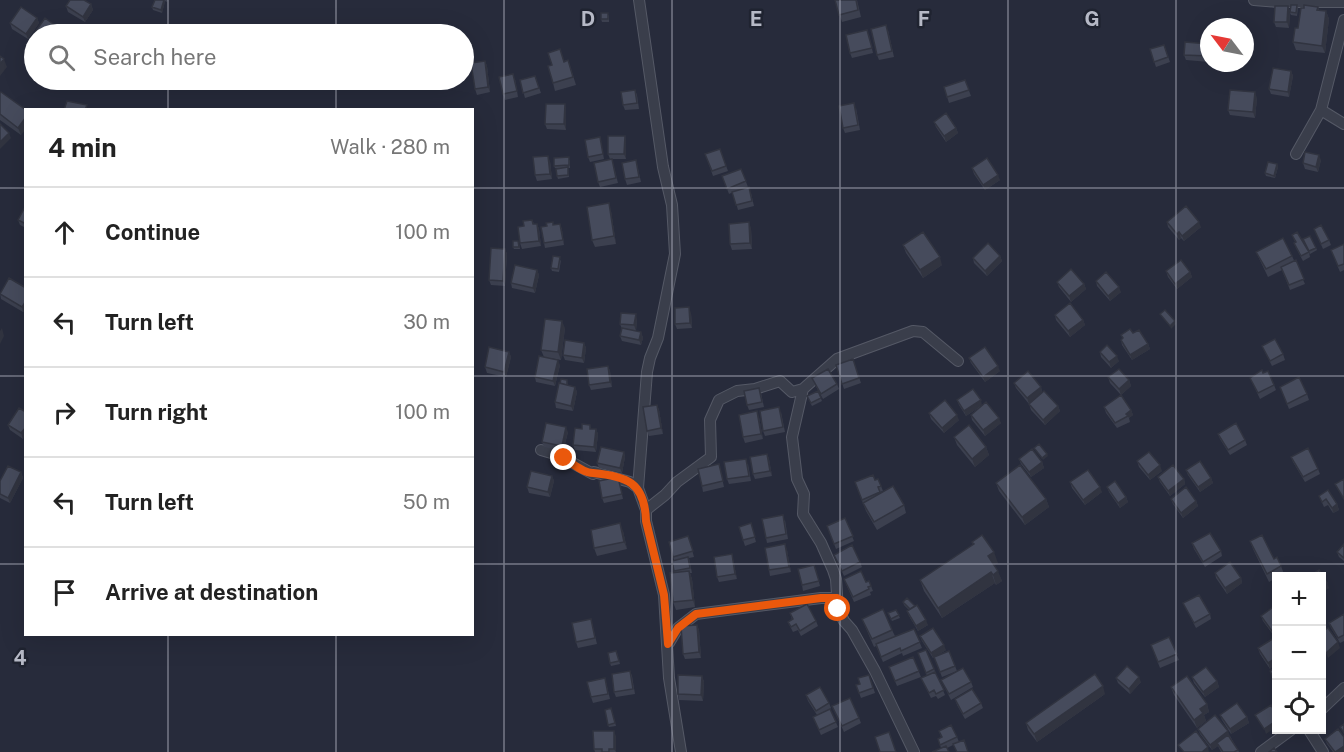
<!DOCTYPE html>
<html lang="en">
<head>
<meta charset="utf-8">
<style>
	body { margin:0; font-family:"Public Sans",sans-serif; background:#f6f6f6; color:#222 }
	.controls { position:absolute; right:18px; bottom:18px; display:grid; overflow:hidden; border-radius:0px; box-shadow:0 6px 24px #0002 }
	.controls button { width:54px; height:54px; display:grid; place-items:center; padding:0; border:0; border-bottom:2px solid #e0e0e0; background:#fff; color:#222; font:30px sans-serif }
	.compass { position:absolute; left:1200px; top:18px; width:54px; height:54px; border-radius:50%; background:#fff; box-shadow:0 6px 24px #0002; rotate:302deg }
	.stop { position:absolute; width:18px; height:18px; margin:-14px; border:4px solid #ea580c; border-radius:50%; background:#fff }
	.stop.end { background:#ea580c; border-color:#fff; box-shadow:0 2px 6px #0008 }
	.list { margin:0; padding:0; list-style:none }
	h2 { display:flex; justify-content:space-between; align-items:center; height:78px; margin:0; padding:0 24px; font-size:26px }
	h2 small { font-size:20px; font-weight:400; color:#767676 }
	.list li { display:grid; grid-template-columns:39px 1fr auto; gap:18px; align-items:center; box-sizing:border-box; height:90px; padding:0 24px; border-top:2px solid #e0e0e0 }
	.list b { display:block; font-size:22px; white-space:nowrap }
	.list em { font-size:20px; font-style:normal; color:#767676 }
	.icon { flex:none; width:33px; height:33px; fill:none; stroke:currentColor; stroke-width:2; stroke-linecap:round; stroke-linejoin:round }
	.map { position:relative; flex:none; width:1344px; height:752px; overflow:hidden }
	.search { position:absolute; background:#fff; box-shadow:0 6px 24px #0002; left:24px; top:24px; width:450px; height:66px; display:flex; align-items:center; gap:15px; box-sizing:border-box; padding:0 21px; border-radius:33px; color:#767676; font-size:22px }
	.panel { position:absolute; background:#fff; box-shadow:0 6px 24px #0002; left:24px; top:108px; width:450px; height:528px; border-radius:0px }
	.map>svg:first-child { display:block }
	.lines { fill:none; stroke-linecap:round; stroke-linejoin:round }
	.minor-casing { stroke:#555966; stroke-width:12 }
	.minor { stroke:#3a3e4b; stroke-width:10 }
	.wall { fill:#3c404f }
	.shaded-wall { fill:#313440 }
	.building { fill:#464b5c; stroke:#313440; stroke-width:1.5 }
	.route { stroke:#ea580c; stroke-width:8 }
	.grid { fill:none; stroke:#b6b9c6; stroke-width:1.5; stroke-opacity:0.55 }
	.grid-label { font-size:20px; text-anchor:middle; font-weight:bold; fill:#b6b9c6; stroke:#1f2330; stroke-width:5; stroke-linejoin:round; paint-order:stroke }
</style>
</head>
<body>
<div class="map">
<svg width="1344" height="752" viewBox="0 0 1344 752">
	<rect width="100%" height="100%" fill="#272b3b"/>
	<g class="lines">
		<!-- minor casing -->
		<g class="minor-casing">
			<path id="minor" d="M639 0 663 167 672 205 675 254 658 338 650 358 647 372 638 488 646 510V521L664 595 669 678 681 752
				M1254 0 1278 2H1344
				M1321 110 1344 124
				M1296 154 1321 110 1344 20
				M803 389 792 437 797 479 804 494 803 514 821 543 833 570 836 579 838 609 844 621 852 630 875 671 914 752
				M541 450 558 455 593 474 594 472 630 482 638 488
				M646 510 665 495 677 482 711 457 710 420 719 400 737 391 755 389 780 381 792 392 803 389 837 359 913 331 923 332 958 361
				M669 643 678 628 696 614 821 598H837
				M1322 709 1344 688
				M1309 730 1323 752
				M1261 752 1291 730"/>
		</g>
		<!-- minor -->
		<use href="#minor" class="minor"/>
	</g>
	<!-- wall -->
	<path class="wall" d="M155 0H168L167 2 165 1 162 13 153 10 152 7Z
		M835 0H857L861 17 842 22Z
		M91 4 93 10 85 22 68 12 66 6Z
		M1297 5 1298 8 1297 16 1291 15 1290 13 1289 28 1276 27 1274 22 1288 6 1290 11Z
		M1318 7 1319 10 1326 11 1329 19 1325 53 1296 50 1293 42 1304 8Z
		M609 15V22H602L601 19Z
		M37 18 39 23 28 39 12 29 10 23Z
		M888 30 894 57 879 60 877 55Z
		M869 35 873 53 852 58 850 53Z
		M1209 44V62L1186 60 1184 55Z
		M1164 45 1170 62 1156 67 1150 49Z
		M568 60 576 85 555 91 553 83 564 61Z
		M485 61 487 66 490 92 477 95 475 89Z
		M1291 71 1293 76 1289 97 1271 94 1269 89Z
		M535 76 541 93 525 98 520 80Z
		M515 79 518 97 505 100 503 94Z
		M965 80 971 96 949 103 944 87Z
		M635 90 637 95 639 109 625 110 623 105Z
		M0 93 26 110 21 135 0 120Z
		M1257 98 1255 118 1230 115 1228 110Z
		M565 104 566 110V130L547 129 545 124Z
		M856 108 860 130 845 133 843 128Z
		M934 122 956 128 958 133 946 142 936 127Z
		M625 136 626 141V159H612L618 183 600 187 598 182 612 159H610L608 154Z
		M600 137 604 159 590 162 588 157Z
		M720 149 728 171 713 176 705 154Z
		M570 160V168H568L569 177 558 179 557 176 561 168H555L554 166Z
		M636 160 641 182 627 185 625 179Z
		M1321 160 1318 172 1305 169 1303 163Z
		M550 161 552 179 537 181 535 175Z
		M1277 164 1278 167 1275 178 1266 176 1265 173Z
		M972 168 1000 180 985 190 974 174Z
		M741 169 748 187 740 190 751 193 754 206 738 210 733 192 729 194 722 176Z
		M26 205V228L20 225 18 220Z
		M611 211 616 244 595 247 592 240Z
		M532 220 534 224H537L539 229 541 246 522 249 520 243 524 226Z
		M1167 222 1201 227 1184 241 1181 238 1179 240 1168 227Z
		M560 224 562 230 564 245 545 248 544 243 554 225Z
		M751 228 752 249 732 250 730 244Z
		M1314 229 1329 240 1331 245 1323 249Z
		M1292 235 1309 252 1310 257 1303 261 1296 248 1294 243 1295 242Z
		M1304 242 1316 248 1317 250 1310 254Z
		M519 243 520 249H514L513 247Z
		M1344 244V270L1340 272 1331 250Z
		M903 245 942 265 923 278 906 253Z
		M505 249 507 254 505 286 491 285 489 280Z
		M1256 252 1292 256 1305 284 1290 290 1282 270 1268 277Z
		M1000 256 1002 261 987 276 974 263 973 258Z
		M561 260 559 272 552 271 551 268Z
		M537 270 539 275 535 293 512 288 511 283Z
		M1166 271 1190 272 1192 277 1177 289 1168 277Z
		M1096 281 1121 292 1110 301 1097 286Z
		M1057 282 1084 284 1086 289 1071 302 1059 287Z
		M26 288V309L23 312 1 299 0 293Z
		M691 313 692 328 677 329 675 324Z
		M1055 315 1083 320 1085 325 1070 337 1056 320Z
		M637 319 636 331 632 330 641 332 643 338 641 345 622 341 620 336 622 329 620 324Z
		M565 328 561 360 549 358 560 365 555 386 536 382 535 377 544 357 541 350Z
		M1133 333 1148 344 1150 349 1132 360 1122 345 1121 340 1123 339 1121 335Z
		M584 343 586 348 584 363 565 360 563 355Z
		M1262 346 1283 354 1285 360 1272 366Z
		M509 352 511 357 506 377 487 373 485 367Z
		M1100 352 1119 361 1111 368 1101 357Z
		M969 358 1000 371 985 382 971 363Z
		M853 359 861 383 844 389 836 365Z
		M608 366 610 371 612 387 591 390 589 385Z
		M1263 373 1274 385 1276 390 1260 399 1250 378Z
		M1108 377 1129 380 1131 386 1121 395 1110 383Z
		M812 378 837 384 839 389 823 399 814 383Z
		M567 380 568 385 575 387 577 392 573 411 556 408 555 402Z
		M1014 383 1041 387 1042 392 1029 404 1016 388Z
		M818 391 822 401 812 406 807 396Z
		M1282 392 1307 394 1309 400 1289 409Z
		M761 393 764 407 749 410 747 405Z
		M957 400 982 405 1001 423 985 436 972 420 971 415 978 408 966 416 959 405Z
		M1029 404 1058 406 1060 411 1045 425 1031 410Z
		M657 405 659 410 663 434 649 436 647 431Z
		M1104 407 1131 410 1133 415 1129 418 1130 422 1117 428 1106 413Z
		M19 408 23 439 10 430 8 425Z
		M781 412 785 432 765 436 763 431Z
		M929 413 959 420 944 433 931 419Z
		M759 417 763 439 745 443 743 437Z
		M590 425 591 429H596L598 434 596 452 575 450 573 445 582 429Z
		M568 432 563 452 544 447 542 442Z
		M1218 434 1245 440 1247 445 1230 455 1220 439Z
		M954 437 986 447 989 455 975 467 957 445Z
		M624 452 625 457 622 473 599 468 597 463Z
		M767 454 769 459 772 476 755 479 753 474Z
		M1291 457 1318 469 1320 474 1305 482 1293 462Z
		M1019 459 1042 462 1044 468 1031 477 1021 464Z
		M1137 461 1162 471 1150 480 1139 467Z
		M719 464 724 487 703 492 702 486Z
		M748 464 751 481 729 484 727 479Z
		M1186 470 1211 478 1213 483 1200 492 1188 475Z
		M21 472 23 478 10 503 0 498V481Z
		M552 476 554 481 550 497 529 493 527 487Z
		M618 477 623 499 604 503 602 498Z
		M1158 477 1184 479 1185 484 1170 496 1160 482Z
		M875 480 881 486 883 491 880 492 881 493 904 505 906 513 877 530 866 511 855 482Z
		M1070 482 1102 492 1085 505 1072 488Z
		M996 483 1046 499 1049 507 1025 525 999 491Z
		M1107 487 1126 497 1128 502 1120 508 1109 492Z
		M1319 496 1337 504 1339 510 1333 513 1328 505 1324 507Z
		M1171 499 1196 501 1198 506 1183 518 1173 504Z
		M845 518 854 541 836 549 827 526Z
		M785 520 788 539 767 543 766 538Z
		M751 523 756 542 745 546 739 527Z
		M623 531 627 549 597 556 594 548Z
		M1250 541 1274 559 1281 566 1284 574 1279 576H1276V578L1269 582 1253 549Z
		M669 542H690L694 557 689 558 692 573H690L692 579 695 607 676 610 673 602 674 573 672 561 674 560Z
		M972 542 998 563 994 565 1002 581 996 585 995 583 942 618 924 591 920 580 973 545Z
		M1192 543 1221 551 1222 556 1205 567 1194 549Z
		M1344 544V561L1339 557 1337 552Z
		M787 550 791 572 770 576 769 570Z
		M834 555 860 562 862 567 844 576Z
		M733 559 737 579 719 582 717 577Z
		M816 570 820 586 803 591 802 585Z
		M1215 573 1241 578 1242 583 1227 594 1216 578Z
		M869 581 873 591 870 592 871 595 854 602 846 584 866 582Z
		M903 602 928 625 918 631 909 616 907 611 909 610 904 605Z
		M1183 603 1210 614 1211 619 1196 628Z
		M1276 605V634L1274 636 1263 621 1261 616Z
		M896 610 900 618 892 621 888 613Z
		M790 613 816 621 818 626 801 636 798 630 793 632 788 622 792 620Z
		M1344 614V641L1340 643 1331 628 1329 623Z
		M591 619 597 644 578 648 576 642Z
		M862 619 892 630 895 636 914 629 922 648 903 656 902 653 883 662 876 646 874 647Z
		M697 625 699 630 701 658 685 659 683 654Z
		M920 636 946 650 938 655 949 651 957 671 971 682 973 687 951 700 941 680 957 671 942 677 934 657 933 658 922 641Z
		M1169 637 1179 660 1160 668 1151 645Z
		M1274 638 1270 669 1260 654 1258 648Z
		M926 650 945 695 938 699 936 696 931 698 921 678 927 676 918 653Z
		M617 653 620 664 611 666 610 663Z
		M913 657 921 677 897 686 889 667Z
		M630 671 632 676 635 694 616 697 614 692Z
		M869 675 875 693 861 698 856 685 860 684Z
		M702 676 704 682 703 701 679 700 678 694Z
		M1192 677 1217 681 1219 687 1205 697 1194 683Z
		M605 678 610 699 593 703 591 697Z
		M1116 678 1141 682 1130 694 1118 683Z
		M1171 687 1207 704 1209 712 1204 715 1206 721 1197 728 1174 695Z
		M1105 694 1037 742 1028 730 1026 723Z
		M806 695 829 703 831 708 830 709 838 727 821 735 815 722 817 715 808 701Z
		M955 699 981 703 983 708 965 719 957 705Z
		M832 706 859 718 861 723 844 732Z
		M612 711 616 726 609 727 608 725Z
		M1220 715 1247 717 1249 723 1231 734 1222 720Z
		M1198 729 1230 736 1239 752H1221L1218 746 1212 750 1200 734Z
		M939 731 957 737 959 742 947 748H941L938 739 941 737Z
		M616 736V752H595L594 749Z
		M1325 739 1344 752H1333L1327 744Z"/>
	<!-- shaded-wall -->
	<path class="shaded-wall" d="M164 0 165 2 162 13 161 10Z
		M91 4 93 10 85 22 83 17Z
		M1288 6 1290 12 1289 28 1287 22Z
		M1326 11 1329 19 1325 53 1322 46Z
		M37 18 39 23 28 39 26 34Z
		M60 29 62 34H56Z
		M4 59 7 67 0 76V64Z
		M485 61 487 66 490 92 488 87Z
		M1291 71 1293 76 1289 97 1288 92Z
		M1255 92 1257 98 1255 118 1253 112Z
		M565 104 566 110V130L564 124Z
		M26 117V129L21 135 18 128Z
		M956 128 958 133 946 142 944 136Z
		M9 133 11 138 0 149V142Z
		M625 136 626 141V159L624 154Z
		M1319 155 1321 160 1318 172 1316 167Z
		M548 156 550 161 552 179 550 174Z
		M1277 164 1278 167 1275 178 1274 176Z
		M998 175 1000 180 985 190 983 185Z
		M609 203 611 211 616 244 614 236Z
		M749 222 751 228 752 249 750 243Z
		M1199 222 1201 227 1184 241 1182 236Z
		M537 224 539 229 541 246 539 241Z
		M560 224 562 230 564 245 563 240Z
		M1179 232 1181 238 1179 240 1177 234Z
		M505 249 507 254 505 286 503 281Z
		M1000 256 1002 261 987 276 985 271Z
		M940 257 942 265 923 278 920 270Z
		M537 270 539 275 535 293 533 288Z
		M1190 272 1192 277 1177 289 1175 284Z
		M1084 284 1086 289 1071 302 1069 296Z
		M1119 287 1121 292 1110 301 1108 296Z
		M26 301V309L23 312 22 307Z
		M689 307 691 313 692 328 690 323Z
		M636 314 637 319 636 331 634 325Z
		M1083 320 1085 325 1070 337 1068 331Z
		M562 321 565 328 561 360 558 352Z
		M1175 321 1176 324 1171 329 1170 326Z
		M2 328 4 336 0 344V331Z
		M641 332 643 338 641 345 639 340Z
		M584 343 586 348 584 363 582 358Z
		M1148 344 1150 349 1132 360 1130 355Z
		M509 352 511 357 506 377 504 372Z
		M1117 356 1119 361 1111 368 1109 362Z
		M558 360 560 365 555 386 553 381Z
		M608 366 610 371 612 387 610 382Z
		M998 366 1000 371 985 382 983 377Z
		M1129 380 1131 386 1121 395 1119 389Z
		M575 387 577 392 573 411 571 406Z
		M1041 387 1042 392 1029 404 1027 398Z
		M981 400 982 405 966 416 964 411Z
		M657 405 659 410 663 434 661 428Z
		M1058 406 1060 411 1045 425 1043 420Z
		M1131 410 1133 415 1129 418 1126 414Z
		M757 411 759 417 763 439 761 434Z
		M957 415 959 420 944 433 942 428Z
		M999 418 1001 423 985 436 983 430Z
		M26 427V435L23 439 21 433Z
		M566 427 568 432 563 452 562 446Z
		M596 429 598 434 596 452 594 447Z
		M986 447 989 455 975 467 972 459Z
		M624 452 625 457 622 473 620 468Z
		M767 454 769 459 772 476 770 471Z
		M1047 454 1048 456 1043 460 1042 458Z
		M1042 462 1044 468 1031 477 1029 472Z
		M1160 465 1162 471 1150 480 1148 475Z
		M21 472 23 478 10 503 8 498Z
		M552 476 554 481 550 497 548 492Z
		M1211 478 1213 483 1200 492 1198 487Z
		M1184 479 1185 484 1170 496 1168 491Z
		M1100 487 1102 492 1085 505 1083 500Z
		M1126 497 1128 502 1120 508 1118 503Z
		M1046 499 1049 507 1025 525 1022 517Z
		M1196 501 1198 506 1183 518 1181 513Z
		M1337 504 1339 510 1333 513 1332 508Z
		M620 523 623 531 627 549 624 542Z
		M785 544 787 550 791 572 789 567Z
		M994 552 998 563 992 566 988 556Z
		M732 554 737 579 735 574Z
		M689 571 692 579 695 607 693 600Z
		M998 571 1002 581 996 585 993 575Z
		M991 572 995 583 942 618 938 608Z
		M1241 578 1242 583 1227 594 1225 588Z
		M1327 583 1329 588 1322 593V586Z
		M926 620 928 625 918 631 916 626Z
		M697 625 699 630 701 658 699 652Z
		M1276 628V634L1274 636 1272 631Z
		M1338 642 1340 648 1328 658 1326 653Z
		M944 645 946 650 933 658 931 653Z
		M1324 650 1326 655 1322 658V651Z
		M1276 658V664L1270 669 1268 663Z
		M702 676 704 682 703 701 701 695Z
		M1139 677 1141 682 1130 694 1129 689Z
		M1217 681 1219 687 1205 697 1203 692Z
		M1103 686 1105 694 1037 742 1034 734Z
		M1207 704 1209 712 1204 715 1206 721 1197 728 1194 720 1200 709Z
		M1247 717 1249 723 1231 734 1230 729Z
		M1276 721V727L1266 734 1264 729Z
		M614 731 616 736V752L614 749Z
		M1228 731 1230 736 1218 745 1217 743 1218 746 1212 750 1210 745Z
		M1344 746V752H1335Z
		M1208 747 1209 752H1202Z"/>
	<!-- building -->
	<path class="building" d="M70 0H84L91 4 83 17 66 6Z
		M155 0H164L161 10 152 7Z
		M835 0H856L858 10 839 15Z
		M1291 5H1297L1296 13 1290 12Z
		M1304 5 1318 7 1317 10 1326 11 1322 46 1293 42 1295 28H1298L1301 8H1304Z
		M1275 6H1288L1287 22H1274Z
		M21 7 37 18 26 34 10 23Z
		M601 13H608V19H601Z
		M45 18 60 29 56 34H34V40L31 38Z
		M886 25 892 51 877 55 871 29Z
		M867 30 872 48 850 53 846 35Z
		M1185 42 1209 44 1208 56 1184 55Z
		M1164 45 1168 57 1154 62 1150 49Z
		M560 49 564 62 568 60 573 77 553 83 548 66 552 65 548 53Z
		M0 56 4 59 0 64Z
		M485 61 488 87 475 89 471 63Z
		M1273 68 1291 71 1288 92 1269 89Z
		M513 74 517 91 503 94 499 77Z
		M535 76 539 88 523 93 520 80Z
		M965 80 969 90 947 97 944 87Z
		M635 90 637 103 623 105 621 92Z
		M1230 90 1255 92 1253 112 1228 110Z
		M1 92 26 110V117L18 128 0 114V93Z
		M67 101 87 105 85 110H64Z
		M854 103 858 125 843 128 839 106Z
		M546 104H565L564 124H545Z
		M946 113 956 128 944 136 934 122Z
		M0 124 9 133 0 142Z
		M608 136H625L624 154H608Z
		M600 137 603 154 588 157 585 140Z
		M720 149 726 166 712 171 705 154Z
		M1305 152 1319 155 1316 167 1303 163Z
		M548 156 550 174 535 175 533 157Z
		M569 157V165L554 166V158Z
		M987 158 998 175 983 185 972 168Z
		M612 159 616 178 598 182 594 163Z
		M636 160 639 177 625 179 622 163Z
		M1268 162 1277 164 1274 176 1265 173Z
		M568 167V175L557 176 556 169Z
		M741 169 746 181 727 189 722 176Z
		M749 187 752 201 736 205 732 192Z
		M609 203 614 236 592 240 587 207Z
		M26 205V224L18 220Z
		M1186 206 1199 222 1182 236 1179 232 1177 234 1167 222Z
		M532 220 533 224H537L539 241 520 243 518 227 524 226 523 221Z
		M553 222V225L560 224 563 240 544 243 541 227 547 226 546 223Z
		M749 222 750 243 730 244 729 224Z
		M1321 225 1329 240 1321 244 1314 229Z
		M923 232 940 257 920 270 903 245Z
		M1297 232 1309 252 1301 256 1294 243 1296 242 1292 235Z
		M1310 236 1316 248 1309 251 1303 239Z
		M1283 238 1292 256 1266 269 1256 252Z
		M513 241H518L519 247H513Z
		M988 243 1000 256 985 271 973 258Z
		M1344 244V264L1338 266 1331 250Z
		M491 248 505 249 503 281 489 280Z
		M553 256 560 257 558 269 551 268Z
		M1181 260 1190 272 1175 284 1166 271Z
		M1296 260 1304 279 1289 285 1281 267Z
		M515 265 537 270 533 288 511 283Z
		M1071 269 1084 284 1069 296 1057 282Z
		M1106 272 1119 287 1108 296 1096 281Z
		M9 278 26 288V301L22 307 0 294Z
		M1070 303 1083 320 1068 331 1055 315Z
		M689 307 690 323 675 324V308Z
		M1165 310 1175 321 1170 326 1160 314Z
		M621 313 636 314 634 325 620 324Z
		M545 319 562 321 558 352 541 350Z
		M622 328 641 332 639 340 620 336Z
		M1130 329 1133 333 1139 330 1148 344 1130 355 1121 340 1123 338 1121 335Z
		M1275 339 1283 354 1270 361 1262 346Z
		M565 340 584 343 582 358 563 355Z
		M1107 345 1117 356 1109 362 1100 352Z
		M489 347 509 352 504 372 485 367Z
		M985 347 998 366 983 377 969 358Z
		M539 356 558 360 553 381 535 377Z
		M853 359 859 378 842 384 836 365Z
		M608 366 610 382 589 385 587 369Z
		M828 369 837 384 821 394 812 378Z
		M1119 369 1129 380 1119 389 1108 377Z
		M1262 370 1263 373 1268 371 1274 385 1258 393 1250 378Z
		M1028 371 1041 387 1027 398 1014 383Z
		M1299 377 1307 394 1287 404 1280 387Z
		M561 379 567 380V385L560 383Z
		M559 383 575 387 571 406 555 402Z
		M759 388 762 402 747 405 744 391Z
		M973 389 981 400 964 411 957 400Z
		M818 391 821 398 811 403 807 396Z
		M1044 391 1058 406 1043 420 1029 404Z
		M1121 395 1131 410 1126 414 1128 416 1115 423 1104 407Z
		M945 400 957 415 942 428 929 413Z
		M986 402 999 418 983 430 971 415Z
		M657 405 661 428 647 431 643 407Z
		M779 407 783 427 763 431 760 411Z
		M19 408 26 412V427L21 433 8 425Z
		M757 411 761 434 743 437 739 415Z
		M546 423 566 427 562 446 542 442Z
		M1236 423 1245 440 1228 450 1218 434Z
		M582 424 590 425V429H596L594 447 573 445 575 428 582 429Z
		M969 425 986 447 972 459 954 437Z
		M1039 444 1047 454 1042 458 1034 448Z
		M601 447 624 452 620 468 597 463Z
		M1308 448 1318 469 1303 477 1291 457Z
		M1032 449 1042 462 1029 472 1019 459Z
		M1149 452 1160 465 1148 475 1137 461Z
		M767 454 770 471 753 474 750 457Z
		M746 459 749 476 727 479 724 462Z
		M1200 461 1211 478 1198 487 1186 470Z
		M719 464 723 481 702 486 698 469Z
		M1020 465 1046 499 1022 517 996 483Z
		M1173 465 1184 479 1168 491 1158 477Z
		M8 466 21 472 8 498 0 494V481Z
		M1088 470 1100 487 1083 500 1070 482Z
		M531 471 552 476 548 492 527 487Z
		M873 475 875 480 878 479 881 486 878 487 880 492 862 500 855 482Z
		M618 477 622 494 602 498 599 481Z
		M1344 479V499L1335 484Z
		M1115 481 1126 497 1118 503 1107 487Z
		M893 486 904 505 874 522 863 503Z
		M1186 487 1196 501 1181 513 1171 499Z
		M1328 490 1337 504 1332 508 1326 499 1322 502 1319 496Z
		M783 515 786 534 766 538 762 519Z
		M845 518 853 536 834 544 827 526Z
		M620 523 624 542 594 548 591 530Z
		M751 523 755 537 743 540 739 527Z
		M1210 533 1221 551 1203 562 1192 543Z
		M982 535 994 552 988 556 998 571 993 575 991 572 938 608 920 580 974 544 972 542Z
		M1262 535 1274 559 1277 557 1281 566 1267 574 1250 541Z
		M688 536 693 551 673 557 669 542Z
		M785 544 789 567 769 570 765 548Z
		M1344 544V558L1337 552Z
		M852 545 860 562 842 571 834 555Z
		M732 554 735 574 717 577 714 557Z
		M688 557 690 568 674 571 672 561Z
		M1230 562 1241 578 1225 588 1215 573Z
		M814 565 819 581 802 585 798 569Z
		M1319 570 1327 583 1322 586V576H1309Z
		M689 571 693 600 673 602 670 573Z
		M861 571 866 582 869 581 871 586 868 587 869 589 853 597 844 579Z
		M1199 595 1210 614 1194 623 1183 603Z
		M907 598 915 606 910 609 903 602Z
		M807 604 816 621 800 631 796 624 791 627 788 622 793 619 790 613Z
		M917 605 926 620 916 626 907 611Z
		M1276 605V628L1272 631 1261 616Z
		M883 609 892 630 872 639 862 619Z
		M896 610 899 615 891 619 888 613Z
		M1344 614V635L1338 638 1329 623Z
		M591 619 595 638 576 642 572 623Z
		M697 625 699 652 683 654 681 626Z
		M933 628 944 645 931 653 920 636Z
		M1328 628 1338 642 1326 653 1324 650 1322 651V632Z
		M914 629 920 642 901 651 900 648 881 657 876 644Z
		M1169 637 1177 654 1158 662 1151 645Z
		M1274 638 1276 642V658L1268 663 1258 648Z
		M926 650 934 669 926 673 918 653Z
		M616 651 619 661 610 663 608 653Z
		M949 651 955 666 940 672 934 657Z
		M913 657 919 671 895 681 889 667Z
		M1127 666 1139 677 1129 689 1116 678Z
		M1206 667 1217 681 1203 692 1192 677Z
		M1276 667V684L1270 671Z
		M963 668 971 682 949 694 941 680Z
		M630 671 633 689 614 692 612 674Z
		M935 672 944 690 936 694 934 690 929 693 921 678Z
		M1095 674 1103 686 1034 734 1026 723Z
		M678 675 702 676 701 695 678 694Z
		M869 675 873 688 859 693 856 685 860 684 858 678Z
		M1187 676 1207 704 1200 709 1203 713 1194 720 1171 687Z
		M605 678 608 694 591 697 587 682Z
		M820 687 829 703 816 711 806 695Z
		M972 689 981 703 963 714 955 699Z
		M850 698 859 718 842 726 832 706Z
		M1237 703 1247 717 1230 729 1220 715Z
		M1271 705 1276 714V721L1264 729 1255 715Z
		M611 708 615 723 608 725 605 710Z
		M830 709 836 722 819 730 813 717Z
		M1215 715 1228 731 1210 745 1198 729Z
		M1344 724V733L1340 727Z
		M951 725 957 737 940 745 938 739 942 737 939 731Z
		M1338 729 1344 737V746L1335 752 1325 739Z
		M593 731H614V749H609V752H602V749H594Z
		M1196 731 1208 747 1202 752H1184L1178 745Z
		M889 732 896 752H880L875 737Z
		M1228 735 1238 750 1234 752H1223L1217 743Z
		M964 740 968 752H957L953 744Z
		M946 746 949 752H932Z
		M1274 748 1277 752H1269Z"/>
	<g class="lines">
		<!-- route -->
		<path class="route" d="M564 458C572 463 583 473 593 473 626 476 645 482 646 521L664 595 668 644 678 628 696 614 821 598H837L838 609"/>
	</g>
	<!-- grid -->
	<path class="grid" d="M168 0V34M336 0V34M504 0V752M672 0V752M840 0V752M1008 0V752M1176 0V752M168 80V110M336 80V110M0 188H26M472 188H1344M0 376H26M472 376H1344M0 564H26M472 564H1344M168 634V752M336 634V752"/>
	<g class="grid-label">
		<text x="588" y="26">D</text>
		<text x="756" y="26">E</text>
		<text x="924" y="26">F</text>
		<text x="1092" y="26">G</text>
		<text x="20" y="665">4</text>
	</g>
</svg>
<div class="controls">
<button>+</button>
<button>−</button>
<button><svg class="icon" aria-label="locate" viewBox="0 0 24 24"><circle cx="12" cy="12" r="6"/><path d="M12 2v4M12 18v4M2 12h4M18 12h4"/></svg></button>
</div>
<svg class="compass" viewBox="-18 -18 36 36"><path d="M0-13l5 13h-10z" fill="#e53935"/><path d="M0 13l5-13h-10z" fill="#767676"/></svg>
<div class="stop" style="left:838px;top:609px"></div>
<div class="stop end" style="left:564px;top:458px"></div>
<div class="search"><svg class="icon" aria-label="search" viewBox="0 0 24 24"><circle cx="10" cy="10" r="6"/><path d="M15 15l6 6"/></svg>Search here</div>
<section class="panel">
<h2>4 min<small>Walk · 280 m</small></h2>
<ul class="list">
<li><svg class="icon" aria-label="ahead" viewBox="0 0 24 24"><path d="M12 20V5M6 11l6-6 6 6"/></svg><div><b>Continue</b></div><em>100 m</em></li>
<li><svg class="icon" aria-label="left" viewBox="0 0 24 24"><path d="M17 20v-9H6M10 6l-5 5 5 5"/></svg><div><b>Turn left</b></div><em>30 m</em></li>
<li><svg class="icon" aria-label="right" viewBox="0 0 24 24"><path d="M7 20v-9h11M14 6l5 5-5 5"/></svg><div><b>Turn right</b></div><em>100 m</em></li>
<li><svg class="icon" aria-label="left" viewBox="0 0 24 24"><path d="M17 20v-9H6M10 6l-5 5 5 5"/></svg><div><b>Turn left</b></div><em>50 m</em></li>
<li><svg class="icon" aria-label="arrive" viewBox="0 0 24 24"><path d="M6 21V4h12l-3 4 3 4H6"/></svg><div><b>Arrive at destination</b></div></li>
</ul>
</section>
</div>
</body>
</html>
